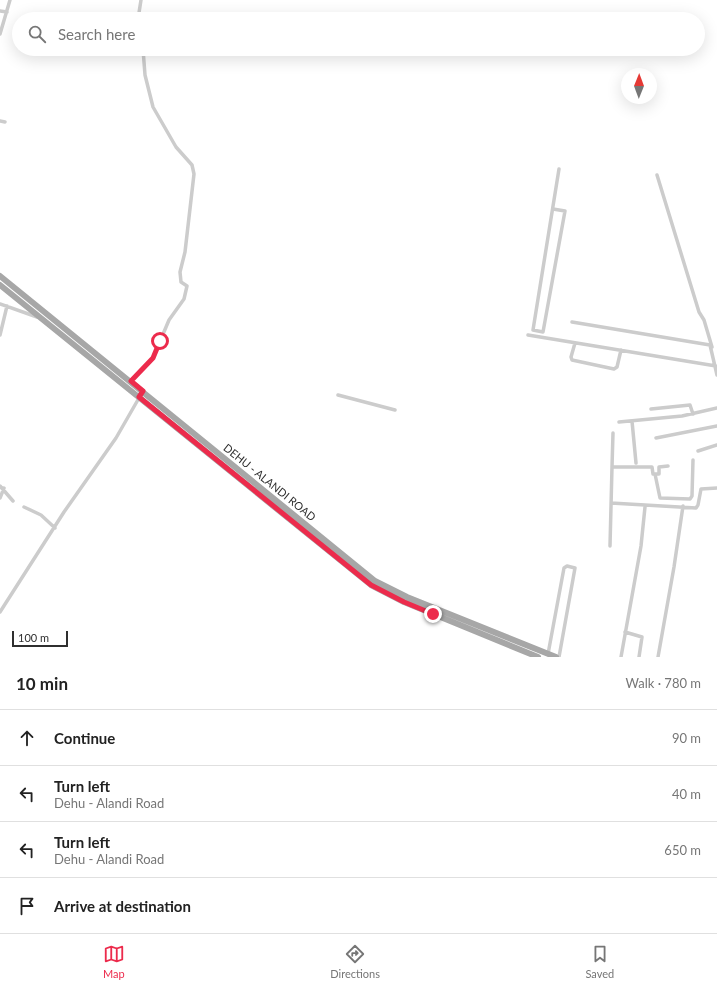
<!DOCTYPE html>
<html lang="en">
<head>
<meta charset="utf-8">
<style>
	body { margin:0; font-family:Lato,sans-serif; background:#f2f2f2; color:#222 }
	.compass { position:absolute; left:621px; top:68px; width:36px; height:36px; border-radius:50%; background:#fff; box-shadow:0 4px 16px #0002; rotate:1deg }
	.scale { position:absolute; left:12px; bottom:10px; width:56px; box-sizing:border-box; padding-left:4px; border:2px solid #2f2f2f; border-top:0; font-size:11px; line-height:14px; white-space:nowrap; color:#2f2f2f; -webkit-text-stroke:3px #fff; paint-order:stroke }
	.stop { position:absolute; width:12px; height:12px; margin:-9px; border:3px solid #ec2b4c; border-radius:50%; background:#fff }
	.stop.end { background:#ec2b4c; border-color:#fff; box-shadow:0 1px 4px #0008 }
	.list { margin:0; padding:0; list-style:none }
	h2 { display:flex; justify-content:space-between; align-items:center; height:52px; margin:0; padding:0 16px; font-size:17px }
	h2 small { font-size:13px; font-weight:400; color:#767676 }
	.list li { display:grid; grid-template-columns:26px 1fr auto; gap:12px; align-items:center; box-sizing:border-box; height:56px; padding:0 16px; border-top:1px solid #e0e0e0 }
	.list b { display:block; font-size:15px; white-space:nowrap }
	.list p { margin:0; font-size:13px; white-space:nowrap; color:#767676 }
	.list em { font-size:13px; font-style:normal; color:#767676 }
	.icon { flex:none; width:22px; height:22px; fill:none; stroke:currentColor; stroke-width:2; stroke-linecap:round; stroke-linejoin:round }
	.map { position:relative; flex:none; width:717px; height:657px; overflow:hidden }
	.search { position:absolute; background:#fff; box-shadow:0 4px 16px #0002; left:12px; right:12px; top:12px; height:44px; display:flex; align-items:center; gap:10px; box-sizing:border-box; padding:0 14px; border-radius:22px; color:#767676; font-size:15px }
	.sheet { height:276px; background:#fff }
	nav { display:flex; justify-content:space-around; align-items:center; box-sizing:border-box; height:56px; border-top:1px solid #e0e0e0; background:#fff; font-size:11px; color:#767676 }
	nav a { display:grid; justify-items:center; gap:2px }
	nav .on { color:#ec2b4c }
	.map>svg:first-child { display:block }
	.lines { fill:none; stroke-linecap:round; stroke-linejoin:round }
	.street { stroke:#ccc; stroke-width:3.5 }
	.primary { stroke:#a7a7a7; stroke-width:6 }
	.route { stroke:#ec2b4c; stroke-width:5 }
	.labels { text-anchor:middle; dominant-baseline:central; stroke-width:4; stroke-linejoin:round; paint-order:stroke }
	.street-label { font-size:11px; fill:#2f2f2f; stroke:#fff }
</style>
</head>
<body>
<div class="map">
<svg width="717" height="657" viewBox="0 0 717 657">
	<rect width="100%" height="100%" fill="#fff"/>
	<g class="lines">
		<!-- street -->
		<path class="street" d="M0 11 7 12
			M138 19 141 0
			M0 34 10 0
			M0 121 5 122
			M657 175 699 312 704 320 712 347
			M553 209 565 211 543 332 533 330 559 169
			M0 304 37 317
			M572 322 710 345 717 375
			M0 335 7 306
			M528 335 716 366
			M575 343 571 357 572 360 614 369 617 367 621 350
			M131 381 153 358 169 320 184 299 187 286 181 282 180 272 185 252 194 174 192 165 176 147 153 107 145 75 143 49
			M338 395 395 410
			M651 409 690 405 693 414
			M632 421 636 463
			M619 422 682 416 717 408
			M656 438 717 426
			M698 451 717 445
			M612 467 613 433
			M655 474 660 498 690 499 692 496 693 460
			M0 486 13 501
			M0 498 4 488
			M611 503 696 508 698 505 701 489 717 488
			M24 507 41 515 55 528
			M610 546 612 467H652L653 474H659V467L668 466
			M0 612 64 512 116 438 143 391
			M625 632 642 637 639 657
			M548 654 564 568 567 566 575 568 559 657
			M621 657 641 546 645 507
			M658 657 674 567 683 506"/>
		<!-- primary -->
		<path class="primary" d="M0 276 375 581 407 597 556 657
			M0 285 371 585 404 602 538 657"/>
	</g>
	<g class="lines">
		<!-- route -->
		<path class="route" d="M160 341 153 358 131 381 143 391 139 397 371 585 404 602 433 614"/>
	</g>
	<g class="labels">
		<!-- street labels -->
		<g class="street-label">
			<text transform="translate(270 482) rotate(39)">DEHU - ALANDI ROAD</text>
		</g>
	</g>
</svg>
<svg class="compass" viewBox="-18 -18 36 36"><path d="M0-13l5 13h-10z" fill="#e53935"/><path d="M0 13l5-13h-10z" fill="#767676"/></svg>
<div class="scale">100 m</div>
<div class="stop" style="left:160px;top:341px"></div>
<div class="stop end" style="left:433px;top:614px"></div>
<div class="search"><svg class="icon" aria-label="search" viewBox="0 0 24 24"><circle cx="10" cy="10" r="6"/><path d="M15 15l6 6"/></svg>Search here</div>
</div>
<section class="sheet">
<h2>10 min<small>Walk · 780 m</small></h2>
<ul class="list">
<li><svg class="icon" aria-label="ahead" viewBox="0 0 24 24"><path d="M12 20V5M6 11l6-6 6 6"/></svg><div><b>Continue</b></div><em>90 m</em></li>
<li><svg class="icon" aria-label="left" viewBox="0 0 24 24"><path d="M17 20v-9H6M10 6l-5 5 5 5"/></svg><div><b>Turn left</b><p>Dehu - Alandi Road</p></div><em>40 m</em></li>
<li><svg class="icon" aria-label="left" viewBox="0 0 24 24"><path d="M17 20v-9H6M10 6l-5 5 5 5"/></svg><div><b>Turn left</b><p>Dehu - Alandi Road</p></div><em>650 m</em></li>
<li><svg class="icon" aria-label="arrive" viewBox="0 0 24 24"><path d="M6 21V4h12l-3 4 3 4H6"/></svg><div><b>Arrive at destination</b></div></li>
</ul>
</section>
<nav>
<a class="on"><svg class="icon" aria-label="map" viewBox="0 0 24 24"><path d="M3 6l6-2 6 2 6-2v14l-6 2-6-2-6 2zM9 4v14M15 6v14"/></svg>Map</a>
<a><svg class="icon" aria-label="directions" viewBox="0 0 24 24"><path d="M12 3l9 9-9 9-9-9zM9 14v-3h6M13 9l2 2-2 2"/></svg>Directions</a>
<a><svg class="icon" aria-label="saved" viewBox="0 0 24 24"><path d="M7 4h10v16l-5-4-5 4z"/></svg>Saved</a>
</nav>
</body>
</html>
